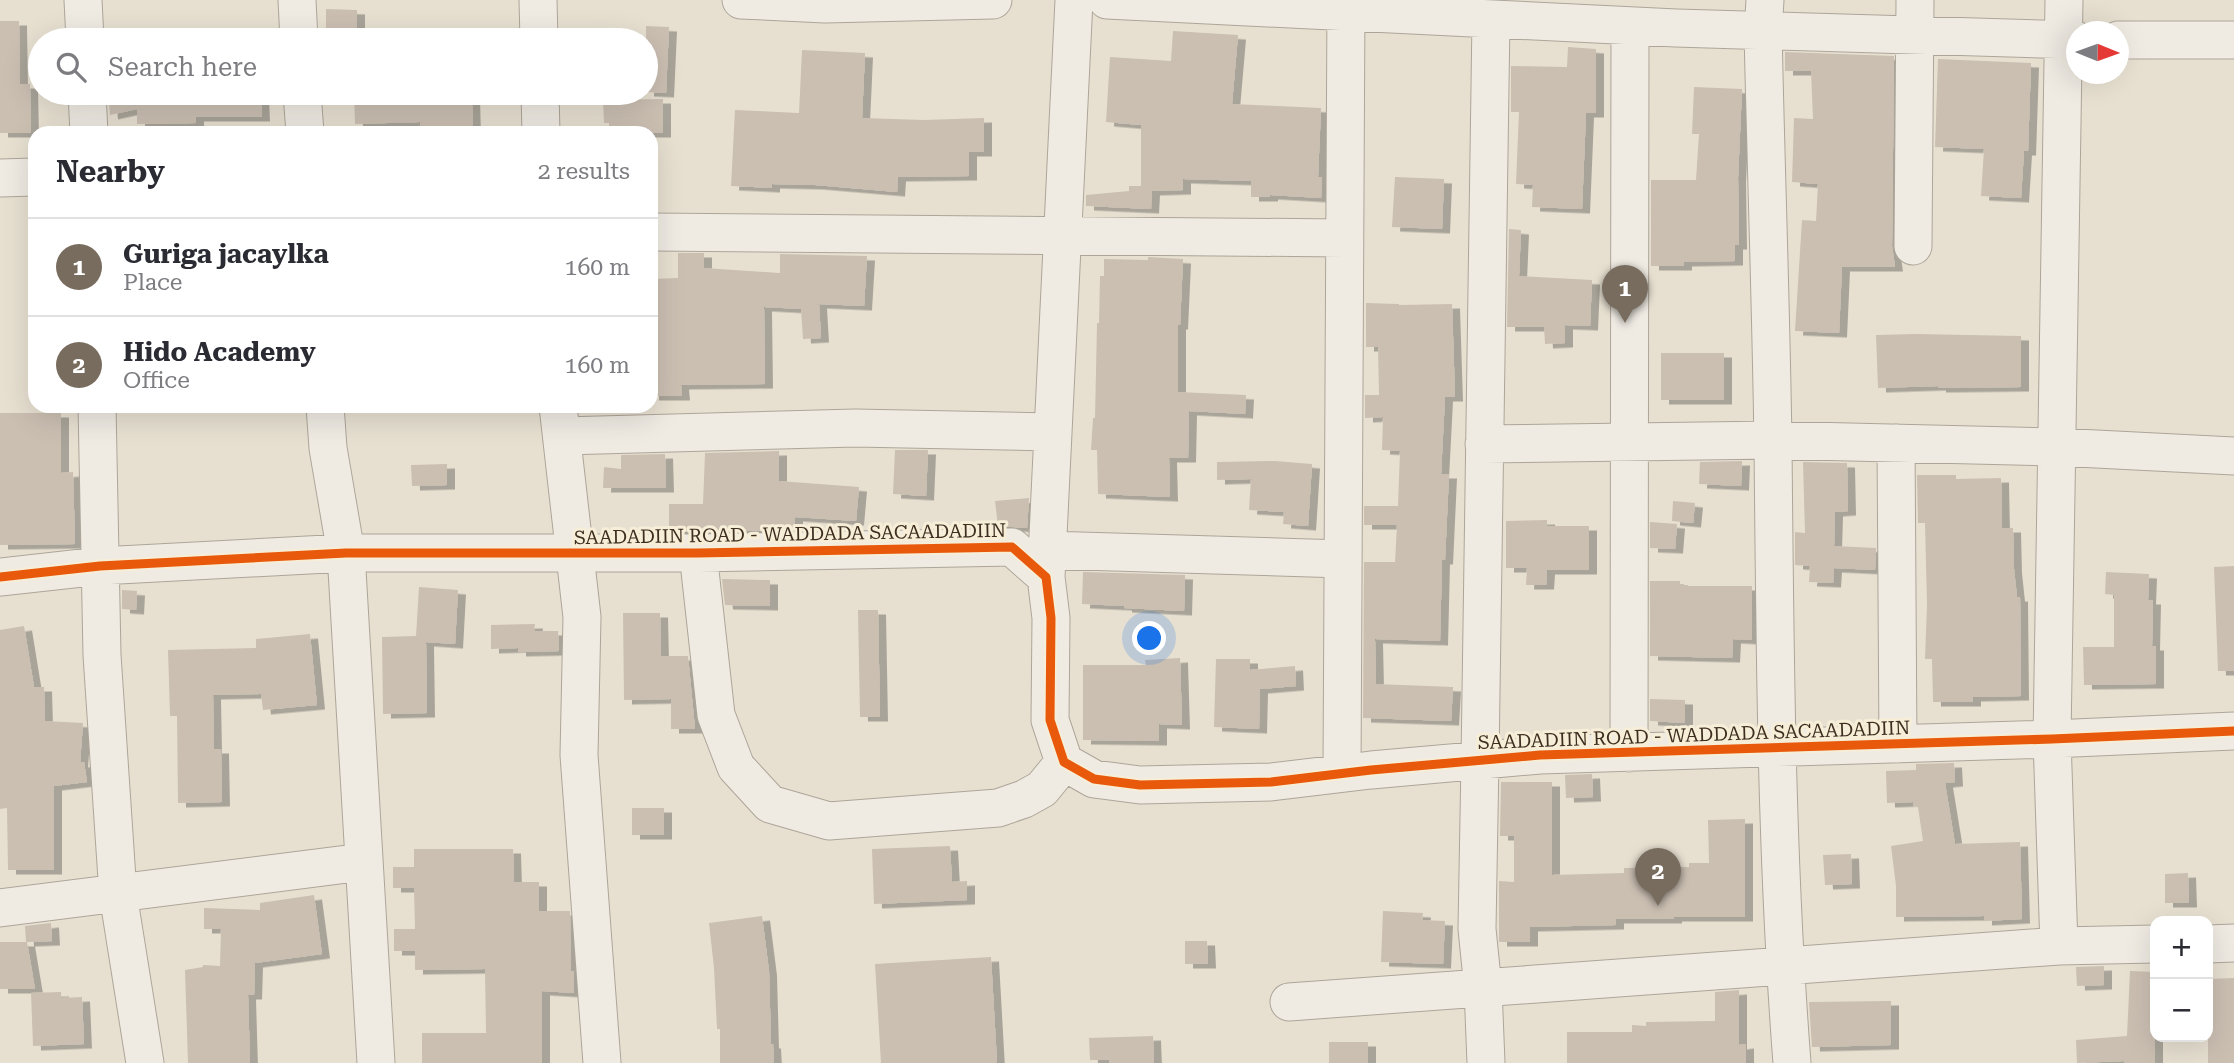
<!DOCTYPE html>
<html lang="en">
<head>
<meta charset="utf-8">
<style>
	body { margin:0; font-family:"Roboto Serif",serif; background:#f2f2f3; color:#2b2b33 }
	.controls { position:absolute; right:21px; bottom:21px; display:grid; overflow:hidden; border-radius:14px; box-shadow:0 7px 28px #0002 }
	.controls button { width:63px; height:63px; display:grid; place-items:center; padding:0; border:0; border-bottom:2px solid #e1e1e2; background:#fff; color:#2b2b33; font:35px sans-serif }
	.compass { position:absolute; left:2066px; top:21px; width:63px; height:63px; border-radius:50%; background:#fff; box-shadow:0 7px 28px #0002; rotate:91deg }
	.you { position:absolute; left:1150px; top:639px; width:24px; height:24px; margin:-18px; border:5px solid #fff; border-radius:50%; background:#1a73e8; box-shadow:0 0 0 10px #1a73e833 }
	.badge { display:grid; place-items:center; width:46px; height:46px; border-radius:50%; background:#786c5e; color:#fff; font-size:23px; font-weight:700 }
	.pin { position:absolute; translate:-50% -58px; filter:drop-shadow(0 2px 4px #0008) }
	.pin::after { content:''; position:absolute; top:37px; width:24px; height:21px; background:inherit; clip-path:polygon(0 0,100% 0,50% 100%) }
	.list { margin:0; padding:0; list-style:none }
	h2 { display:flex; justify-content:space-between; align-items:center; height:91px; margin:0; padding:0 28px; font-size:30px }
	h2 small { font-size:23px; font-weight:400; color:#7c7c81 }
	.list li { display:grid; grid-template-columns:46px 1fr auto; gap:21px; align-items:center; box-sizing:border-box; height:98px; padding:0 28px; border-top:2px solid #e1e1e2 }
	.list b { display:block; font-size:26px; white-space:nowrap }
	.list p { margin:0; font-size:23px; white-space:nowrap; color:#7c7c81 }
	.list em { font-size:23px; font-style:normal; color:#7c7c81 }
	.icon { flex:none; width:38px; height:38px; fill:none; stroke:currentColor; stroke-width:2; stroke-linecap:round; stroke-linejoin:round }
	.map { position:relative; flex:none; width:2234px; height:1063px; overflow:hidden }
	.search { position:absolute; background:#fff; box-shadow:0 7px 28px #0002; left:28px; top:28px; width:630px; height:77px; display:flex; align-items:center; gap:18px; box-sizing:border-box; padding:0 24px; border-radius:38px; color:#7c7c81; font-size:26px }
	.panel { position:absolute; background:#fff; box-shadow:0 7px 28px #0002; left:28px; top:126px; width:630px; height:287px; border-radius:21px }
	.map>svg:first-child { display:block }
	.building { fill:#cbbfb2; filter:url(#shadow) }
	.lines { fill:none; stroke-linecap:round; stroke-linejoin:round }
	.minor-casing { stroke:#ada599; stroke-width:39 }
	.minor { stroke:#efebe3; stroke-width:37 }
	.cycleway-casing { stroke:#f7eed8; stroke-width:13 }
	.cycleway { stroke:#e8590c; stroke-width:9 }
	.labels { text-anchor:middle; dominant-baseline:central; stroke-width:6; stroke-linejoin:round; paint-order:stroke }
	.street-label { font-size:19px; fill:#3d2e20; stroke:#f7eed8 }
</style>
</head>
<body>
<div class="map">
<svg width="2234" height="1063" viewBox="0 0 2234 1063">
	<defs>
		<filter id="shadow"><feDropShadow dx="8" dy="4.5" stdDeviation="0" flood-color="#0004"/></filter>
	</defs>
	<rect width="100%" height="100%" fill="#e7e0d1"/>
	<!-- building -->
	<path class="building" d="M326 9 357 10V28H326Z
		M0 21H19L20 84H30L31 133H0Z
		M646 26 669 27 666 93 646 92Z
		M1173 31 1238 35 1232 104 1321 108 1318 177H1322L1321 198 1270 195V197H1251V181L1183 179V190L1152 191 1151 209 1086 206V195L1129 191V186H1141V125L1106 122 1110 57 1171 61Z
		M1568 47 1596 49V113H1586L1582 209 1532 207 1533 185 1516 184 1519 112H1511V66L1567 67Z
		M802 50 865 53 862 118 924 120 984 118V152H969V176L898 177 897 192 815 185 772 184V188L731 186 735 110 799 113Z
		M1785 52 1894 56 1892 246 1895 267H1842L1839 333 1795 331 1802 220 1816 221 1818 184 1792 182 1794 118 1813 119 1811 71H1785Z
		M1938 59 2031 63 2028 151H2024L2021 198 1981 196 1984 149 1935 147Z
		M1694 87 1742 89 1738 178 1739 245H1735V261L1684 262V266H1651V180H1696L1699 134H1692Z
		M108 93H261L262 117H196V123L137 124V109L110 115Z
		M354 93H472L473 133H420V122L355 124Z
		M663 99V133H609V123H604L603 100Z
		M1395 177 1444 179 1442 229 1392 227Z
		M1509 229 1521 230 1519 276 1592 280 1590 326 1565 325V343L1545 344 1544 327H1507Z
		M678 253H704V268L780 273V254L867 256 864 306 819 304 821 338 803 339 801 309 764 307 765 384 681 385 682 396H651V279L678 278Z
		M1148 257 1183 259 1180 325H1178V392L1246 395 1245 414 1189 411 1188 458H1169L1170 497 1098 494 1097 450H1091L1093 418H1095L1097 323H1099L1100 276H1104V259L1148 260Z
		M1366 303 1399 304V305L1452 304 1455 397H1445L1441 474H1449L1445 560H1442L1440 641 1375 639 1376 684 1453 687 1451 721 1363 718 1364 562H1395L1397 525H1364V506H1398L1400 451 1382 450 1383 417 1365 418V395H1379L1378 347H1366Z
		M1916 334 2021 336V387L1938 388V386L1878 388 1876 335Z
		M1661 353H1724V400H1661Z
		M0 413H61V473L73 472 75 544 0 545Z
		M895 450H928L926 496 893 494Z
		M779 451V481L859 487 856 521 795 517V530L669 532V504H703L705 453Z
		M665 454 666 488H603L604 467 621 469V455Z
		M1275 461 1312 464 1308 526 1283 524 1284 512 1249 510 1251 479 1217 480V462Z
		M1742 461 1741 486 1699 484 1700 462Z
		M1803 462 1847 463 1848 511 1835 512 1834 546 1876 548 1875 570 1834 568 1833 583 1809 582 1810 566 1795 565V532L1805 533Z
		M447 464V485L412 486 411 465Z
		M1917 475H1956V479L2001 478 2002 528H2013L2014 569 2017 597H2020L2021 696 1973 697V702H1933L1932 659H1925L1927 605 1925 523H1918Z
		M1029 498 1027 528 998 526 995 501Z
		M1673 501 1695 503 1693 523 1672 521Z
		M1547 520V526H1589V570H1547L1546 585H1526L1527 568H1506V521Z
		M1650 522 1677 524 1675 549 1650 548Z
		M2234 566V671H2218L2214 567Z
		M1083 572 1185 575 1184 611 1124 608V606L1082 604Z
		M2106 572 2149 574 2148 600H2153L2152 646H2156V684L2084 685 2083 647H2114V595L2105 594Z
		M722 579 770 580V606L725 605Z
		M1650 581H1680V584H1684V586H1752V640L1733 639 1732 658 1650 656Z
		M419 587 458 590 455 644 426 642 427 713 383 714 382 637 416 636Z
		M122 590 137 591 136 610 122 609Z
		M858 610H878L880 717H860Z
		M623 613H660L661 656H688L695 729H671V699L624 700Z
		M535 624 534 631H558L559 651 518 652V648L491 649V625Z
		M24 626 34 687H44L45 721 83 723 80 763 84 762 87 782 54 786V870H8L7 808 0 809V630Z
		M310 634 317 705 263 710 261 694 213 695 214 749H221L222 802 178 803 177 716H170L168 650 256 648V639Z
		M1180 658 1182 725 1159 724V741L1083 740V665H1146L1145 660Z
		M1216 659H1250V670L1295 666 1296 686 1260 689 1259 729 1214 727Z
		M1650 699 1685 700V723L1650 721Z
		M1954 763 1955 782 1945 783 1955 844 2020 842 2022 919 1984 921V916L1896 917V886L1891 846 1923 841 1918 807 1913 806V802L1887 803 1886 771 1916 770V764Z
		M1592 774 1593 797 1566 798 1565 775Z
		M1501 782H1552V875L1624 873V868L1689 867V863H1709L1708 820 1745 819V917H1674V919H1616V925L1530 927V942H1499V881L1514 882V836H1500Z
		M632 808H664V835H632Z
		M950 846 952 882 967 881V900L874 904 872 849Z
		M414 849H513L514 882H539V911H570L571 971H574V993L542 991V1063H422V1033H486L485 969 415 970V951H394V929H415L414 888H393V867H414Z
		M1851 854 1852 884 1825 885 1823 855Z
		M2188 873 2189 903H2165V874Z
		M314 895 322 954 255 963 254 995H248L250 1063H188L185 970 203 967V965L220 966 221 929H204V908L260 910V903Z
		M1383 911 1423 913 1422 920 1445 921 1443 964 1381 962Z
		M762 916 769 971 771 1044H773L774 1063H720V1029H717L714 968 709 923Z
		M51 923 52 941 27 942 35 989H0V942H26L25 926Z
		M1185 941H1207L1208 964H1185Z
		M991 957 997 1063H881L875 964Z
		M2104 966V985L2077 986 2076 967Z
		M2130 971 2155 972V1063H2124V1061L2077 1063 2076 1040 2127 1036Z
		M2234 978V1063H2208V979Z
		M1739 990V1045L1746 1044V1063H1567V1032H1632V1025L1646 1026V1022L1715 1021V992Z
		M61 992V998L82 997 84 1044 33 1046 31 993Z
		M1891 1001V1045L1812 1047 1809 1002Z
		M1153 1036 1154 1063H1109V1060H1090L1089 1038Z
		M1329 1042H1368V1063H1329Z"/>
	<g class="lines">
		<!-- minor casing -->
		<g class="minor-casing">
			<path id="minor" d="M83 0 85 40
				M297 0 299 40
				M538 0 539 40
				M741 0 825 4 993 0
				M1107 0 1676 28 2076 40
				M1765 0 1763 31C1766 169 1771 306 1773 444 1775 651 1776 857 1792 1063
				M2118 40H2234
				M87 93 89 133
				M302 93 305 133
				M540 93 541 133
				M0 178 35 177
				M651 232 1344 238
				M1913 246 1915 0
				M97 406 102 655 118 894 145 1063
				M325 406 328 448 346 553 376 1063
				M558 406 582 617 579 755 602 1063
				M563 436 855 428 1053 432
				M1896 443 1898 744
				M1484 444 1772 440 2057 447 2234 456
				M1047 550 1343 559
				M698 553 716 715 736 767 770 804 829 821 998 808 1024 799 1042 789 1064 762
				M0 577 100 566 346 553H698L1012 547 1046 577 1051 618 1050 720 1064 762 1094 779 1140 785 1271 782 1371 770 1540 755 2052 739 2234 731
				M1046 577 1074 0
				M1629 753 1630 26
				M1342 773 1346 0
				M0 908 363 862
				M2208 944 2234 943
				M2059 946 2052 739 2064 0
				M1289 1002 2059 946 2155 944
				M1486 1063 1483 988 1477 929 1480 761 1491 19"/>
		</g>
		<!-- minor -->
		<use href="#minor" class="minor"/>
		<!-- cycleway casing -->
		<g class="cycleway-casing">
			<path id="cycleway" d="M0 577 100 566 346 553H698L1012 547 1046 577 1051 618 1050 720 1064 762 1094 779 1140 785 1271 782 1371 770 1540 755 2052 739 2234 731"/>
		</g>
		<!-- cycleway -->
		<use href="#cycleway" class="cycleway"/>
	</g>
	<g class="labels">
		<!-- street labels -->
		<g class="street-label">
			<text transform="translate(790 534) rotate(-1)">SAADADIIN ROAD - WADDADA SACAADADIIN</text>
			<text transform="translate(1694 735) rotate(-2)">SAADADIIN ROAD - WADDADA SACAADADIIN</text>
		</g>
	</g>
</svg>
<div class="controls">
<button>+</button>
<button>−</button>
</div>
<svg class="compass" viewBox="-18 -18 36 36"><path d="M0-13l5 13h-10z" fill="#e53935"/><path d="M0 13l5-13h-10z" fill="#7c7c81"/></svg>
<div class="you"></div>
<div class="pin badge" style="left:1625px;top:323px">1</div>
<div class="pin badge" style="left:1658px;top:906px">2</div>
<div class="search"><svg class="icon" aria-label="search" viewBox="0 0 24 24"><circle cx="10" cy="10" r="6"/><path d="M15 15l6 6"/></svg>Search here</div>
<section class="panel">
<h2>Nearby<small>2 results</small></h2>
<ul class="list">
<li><span class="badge">1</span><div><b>Guriga jacaylka</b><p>Place</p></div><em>160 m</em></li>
<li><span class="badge">2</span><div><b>Hido Academy</b><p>Office</p></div><em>160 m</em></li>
</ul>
</section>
</div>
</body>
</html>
